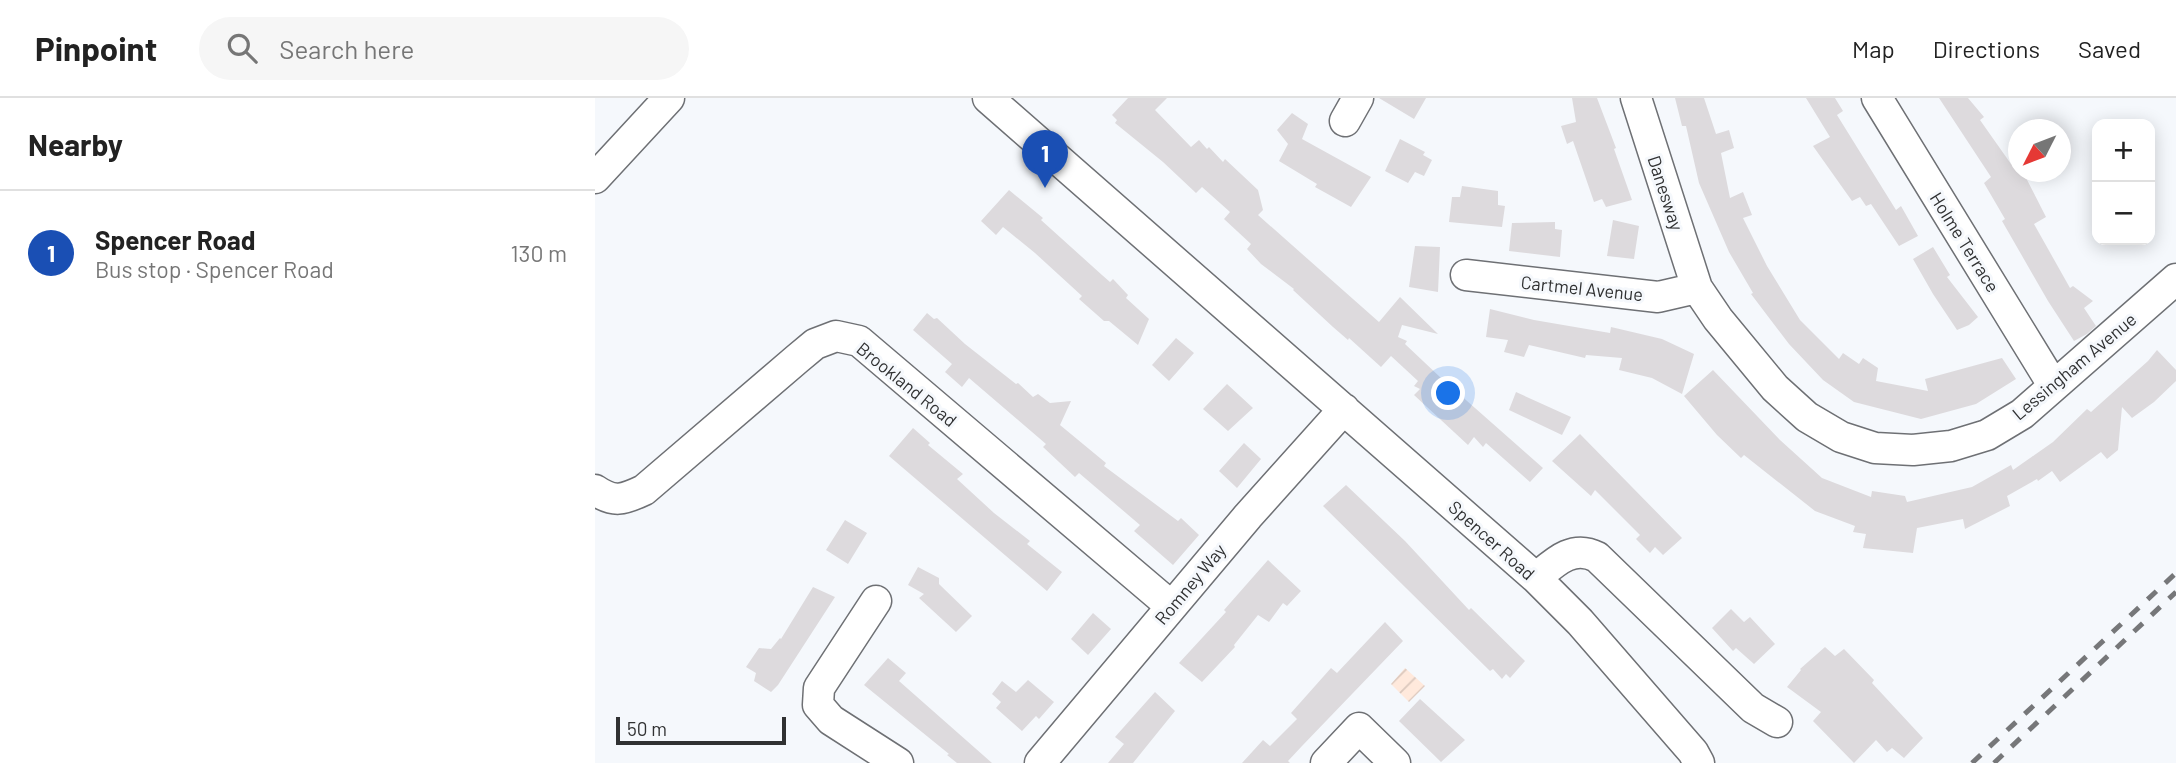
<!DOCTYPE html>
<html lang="en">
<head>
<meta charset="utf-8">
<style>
	body { margin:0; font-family:Barlow,sans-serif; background:#f6f6f6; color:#222 }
	.controls { position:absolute; right:21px; top:21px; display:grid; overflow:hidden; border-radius:14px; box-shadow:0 4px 18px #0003 }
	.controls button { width:63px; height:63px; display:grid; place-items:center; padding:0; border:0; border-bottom:2px solid #e0e0e0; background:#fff; color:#222; font:35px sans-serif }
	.compass { position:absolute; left:1413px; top:21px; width:63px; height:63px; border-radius:50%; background:#fff; box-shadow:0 4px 18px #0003; rotate:228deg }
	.scale { position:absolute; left:21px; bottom:18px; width:170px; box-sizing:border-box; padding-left:7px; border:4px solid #303132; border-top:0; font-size:19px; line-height:24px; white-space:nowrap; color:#303132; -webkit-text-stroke:5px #f5f8fc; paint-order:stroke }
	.you { position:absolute; left:854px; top:296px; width:24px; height:24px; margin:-18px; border:5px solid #fff; border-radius:50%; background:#1a73e8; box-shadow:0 0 0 10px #1a73e833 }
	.badge { display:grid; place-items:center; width:46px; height:46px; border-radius:50%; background:#88781d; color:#fff; font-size:23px; font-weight:700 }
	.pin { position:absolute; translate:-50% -58px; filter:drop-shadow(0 2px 4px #0008) }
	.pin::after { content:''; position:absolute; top:37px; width:24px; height:21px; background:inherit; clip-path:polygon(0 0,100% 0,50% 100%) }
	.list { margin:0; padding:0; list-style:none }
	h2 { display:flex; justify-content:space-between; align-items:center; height:91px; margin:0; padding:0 28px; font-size:30px }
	h2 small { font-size:23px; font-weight:400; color:#767676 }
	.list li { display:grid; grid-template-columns:46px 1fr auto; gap:21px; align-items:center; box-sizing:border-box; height:126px; padding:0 28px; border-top:2px solid #e0e0e0 }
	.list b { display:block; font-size:26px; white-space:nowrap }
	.list p { margin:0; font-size:23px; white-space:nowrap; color:#767676 }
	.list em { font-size:23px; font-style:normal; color:#767676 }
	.icon { flex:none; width:38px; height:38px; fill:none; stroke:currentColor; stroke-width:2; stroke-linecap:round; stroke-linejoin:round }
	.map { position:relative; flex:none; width:1581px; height:665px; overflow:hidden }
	header { display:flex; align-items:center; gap:42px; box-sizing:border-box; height:98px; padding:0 35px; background:#fff; border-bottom:2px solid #e0e0e0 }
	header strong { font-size:33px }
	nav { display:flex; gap:38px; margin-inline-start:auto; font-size:24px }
	.search { width:490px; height:63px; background:#f6f6f6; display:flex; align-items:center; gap:18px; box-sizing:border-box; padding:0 24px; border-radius:38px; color:#767676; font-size:26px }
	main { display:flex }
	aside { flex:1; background:#fff }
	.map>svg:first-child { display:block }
	.industrial { fill:url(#industrial-furrows) }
	.building { fill:#dddadd }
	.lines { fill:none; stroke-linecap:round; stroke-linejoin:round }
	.minor-casing { stroke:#6e7074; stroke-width:33 }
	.minor { stroke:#fff; stroke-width:30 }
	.rail { stroke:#767779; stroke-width:5; stroke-dasharray:12 12; stroke-linecap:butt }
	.labels { text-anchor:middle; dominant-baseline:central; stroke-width:6; stroke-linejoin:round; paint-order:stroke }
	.street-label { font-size:18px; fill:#303132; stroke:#f5f8fc }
</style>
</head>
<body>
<header>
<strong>Pinpoint</strong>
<div class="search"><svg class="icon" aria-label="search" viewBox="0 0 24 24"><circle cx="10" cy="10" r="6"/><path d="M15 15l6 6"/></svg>Search here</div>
<nav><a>Map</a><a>Directions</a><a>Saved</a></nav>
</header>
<main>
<aside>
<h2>Nearby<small></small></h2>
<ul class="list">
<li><span class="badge" style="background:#1a4fb4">1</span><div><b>Spencer Road</b><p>Bus stop · Spencer Road</p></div><em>130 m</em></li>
</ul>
</aside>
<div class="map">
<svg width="1581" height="665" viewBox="0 0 1581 665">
	<defs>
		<pattern id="industrial-furrows" width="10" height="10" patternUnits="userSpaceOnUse" patternTransform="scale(1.75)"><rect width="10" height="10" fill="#ffe9dc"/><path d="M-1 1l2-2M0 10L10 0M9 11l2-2" fill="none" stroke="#dbc8bd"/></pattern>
	</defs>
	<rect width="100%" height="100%" fill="#f5f8fc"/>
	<!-- industrial -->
	<path class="industrial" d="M810 570 830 588 814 604 796 586Z"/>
	<!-- building -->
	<path class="building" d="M533 0H572L560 12 596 49 604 42 612 51 614 49 628 64 630 61 663 92 668 112 663 117 784 224 805 199 843 236 807 227 803 239 812 243 810 246 846 280 948 370 935 384 891 345 888 349 879 339 873 347 819 297 825 291 819 288 823 283 796 258 786 269 754 240 753 242 738 229 698 192 699 191 666 166 652 151 656 146 629 121 635 114 607 89 601 95 568 64 520 25 522 22 517 17Z
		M784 0H831L819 21Z
		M977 0H1002L1021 50 1019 51 1037 102 1011 109 1007 101 999 104 978 43 972 46 966 28 981 24Z
		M1080 0H1109L1121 36 1134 32 1139 50 1126 55 1135 100 1148 94 1157 117 1148 120 1172 168 1205 222 1244 261 1248 255 1264 266 1268 260 1283 270 1281 283 1333 293 1330 281 1407 260 1421 281 1381 306 1326 321 1259 304 1228 282 1194 246 1156 196 1158 195 1134 154 1104 85 1091 28H1087Z
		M1211 0H1240L1248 13 1242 17 1301 112 1306 108 1323 138 1304 148 1276 106 1271 108 1265 99 1257 103 1218 48 1235 39Z
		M1344 0H1373L1389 19 1385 22 1416 66 1424 61V74H1428L1451 119 1439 126 1475 190 1478 188 1498 203 1489 210 1501 228 1492 236 1479 243 1453 203 1407 123 1410 121 1389 85 1396 79Z
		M697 15 713 26 707 41 776 79 756 109 720 89 722 86 684 63 693 46 682 32Z
		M805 41 830 54 828 57 837 62 829 78 820 74 813 85 790 73Z
		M867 88 903 93V107L910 108 907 129 854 124 857 99H865Z
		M414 92 448 120 446 122 507 177 515 184 518 181 533 197 531 200 554 221 543 247 514 223H509L484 201 487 198 440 155 408 129 401 137 386 123Z
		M1018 122 1044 128 1039 161 1012 158Z
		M960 124V131L967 132 965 159 914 153 917 125Z
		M820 148 845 149 843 194 814 189Z
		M1338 149 1355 177 1352 179 1383 219 1374 227 1362 232 1338 196 1318 161Z
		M895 211 939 222 1015 235 1016 229 1067 241 1099 256 1087 296 1057 280 1024 272 1027 260 991 257 990 260 934 247 929 259 909 254 913 242 891 239Z
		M332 215 339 221 342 220 370 246 421 286 423 285 438 299 443 296 455 305 476 303 465 327 511 365 509 368 583 423 586 420 604 437 578 467 539 433 545 427 484 375 480 379 448 349 451 346 374 280 367 289 350 274 357 266 318 232Z
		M581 240 599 255 574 283 557 267Z
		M1562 252 1581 272V283L1559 304 1537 320 1527 309 1523 352 1512 361 1506 354 1465 384 1457 373 1443 383 1442 381 1412 398 1415 408 1370 431 1368 421 1322 430 1318 455 1268 450 1271 436 1258 434 1260 428 1220 413 1149 357 1146 360 1122 337 1089 298 1118 272 1185 342 1227 380 1276 399 1277 393 1310 398 1312 404 1377 389 1416 367 1418 372 1458 344 1492 311 1496 314 1553 263Z
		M632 286 658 310 633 333 608 311Z
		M921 294 976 319 967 337 914 312Z
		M318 330 335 345 333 347 368 376 362 381 399 415 435 443 432 446 467 474 452 493 294 358Z
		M985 336 1087 440 1068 457 1060 449 1055 455 1041 441 1045 437 1000 392 996 398 957 363Z
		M649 345 666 361 642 390 624 373Z
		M751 387 810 443 874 512 876 510 930 563 915 580 911 576 907 581 898 571 895 573 728 408Z
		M250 422 272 435 253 466 231 452Z
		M673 462 706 493 692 508 688 505 674 524 663 517 639 547 640 549 607 584 584 565 631 514 629 512Z
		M323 469 344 480V486L377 518 361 534 324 500 329 496 313 487Z
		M218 489 240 499 183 587 176 594 159 583 161 575 151 569 164 550 176 551 185 540 186 541Z
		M1136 511 1149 524 1155 519 1180 546 1159 566 1141 550 1138 553 1117 530Z
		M498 515 516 531 493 557 476 541Z
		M790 524 808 543 707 648 693 663 695 665H647L668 642 675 648 702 621 696 615 736 570 742 575Z
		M1230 549 1240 558 1249 551 1279 582 1277 585 1328 640 1309 660 1297 650 1292 654 1281 642 1259 665 1218 623 1226 614 1192 589 1206 572 1205 571Z
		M293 560 311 575 304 583 397 665H362L352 657 354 656 269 587Z
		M433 582 459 604 444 621 441 618 427 633 401 610 406 604 397 596 407 583 421 594Z
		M560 594 580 613 538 665H513L529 646 520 639Z
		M825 601 870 642 846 664 804 623Z"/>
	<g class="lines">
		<!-- minor casing -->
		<g class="minor-casing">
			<path id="minor" d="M393 0 941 480 985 524 1098 654 1104 665
				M1041 0 1102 190 1123 221 1180 290 1212 319 1246 339 1280 350 1318 352 1356 348 1392 337 1427 316 1581 181
				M1282 0 1458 287
				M750 23 763 0
				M0 80 74 0
				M871 177 1063 199 1102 190
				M0 392C19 405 28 402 49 392L202 261 220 246 241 238 264 243 576 508
				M941 480C959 465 977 446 1002 459L1158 610 1182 624
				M281 503 224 590 223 607 236 622 303 665
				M445 665 653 418 749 311
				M731 665 764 630 800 665"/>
		</g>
		<!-- minor -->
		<use href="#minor" class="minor"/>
		<!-- rail -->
		<path class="rail" d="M1377 665 1581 475
			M1399 665 1581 494"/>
	</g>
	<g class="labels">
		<!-- street labels -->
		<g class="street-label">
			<text transform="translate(1071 95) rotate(72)">Danesway</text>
			<text transform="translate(1370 144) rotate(58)">Holme Terrace</text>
			<text transform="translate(987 190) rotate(6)">Cartmel Avenue</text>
			<text transform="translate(1479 268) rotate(-40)">Lessingham Avenue</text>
			<text transform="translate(312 286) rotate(39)">Brookland Road</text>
			<text transform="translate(897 442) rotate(42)">Spencer Road</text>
			<text transform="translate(595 486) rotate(-50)">Romney Way</text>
		</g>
	</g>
</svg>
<div class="controls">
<button>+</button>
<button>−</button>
</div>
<svg class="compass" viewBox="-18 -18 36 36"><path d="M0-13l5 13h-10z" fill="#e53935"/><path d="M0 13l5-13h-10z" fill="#767676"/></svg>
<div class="scale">50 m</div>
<div class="you"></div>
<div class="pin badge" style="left:450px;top:90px;background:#1a4fb4">1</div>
</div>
</main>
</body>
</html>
